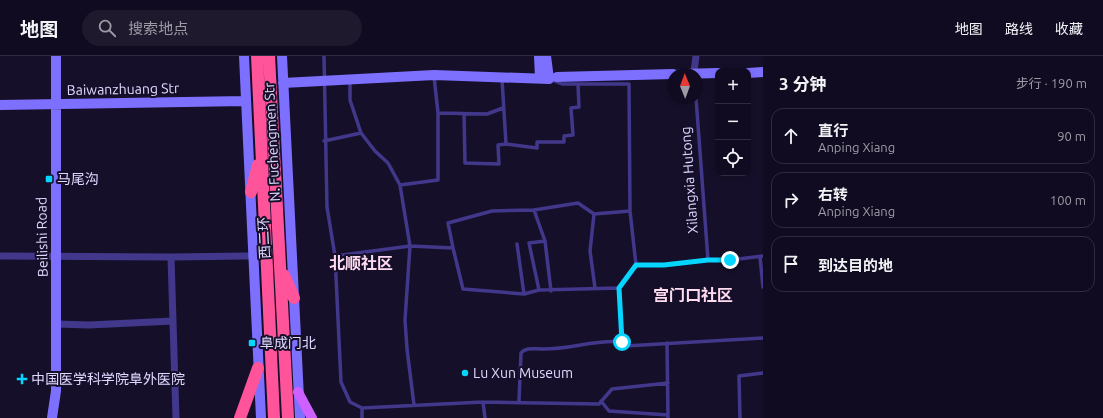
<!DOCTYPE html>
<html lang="zh">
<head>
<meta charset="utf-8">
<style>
	body { margin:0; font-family:Ubuntu,"Noto Sans SC",sans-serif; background:#1e192d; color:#f1f3f6 }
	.controls { position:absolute; right:12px; top:12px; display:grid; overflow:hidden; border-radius:8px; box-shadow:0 2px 6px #0003 }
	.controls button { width:36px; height:36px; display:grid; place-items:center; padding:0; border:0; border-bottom:1px solid #302b3e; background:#100b20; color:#f1f3f6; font:20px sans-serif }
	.compass { position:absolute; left:667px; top:12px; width:36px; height:36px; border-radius:50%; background:#100b20; box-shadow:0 2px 6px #0003; rotate:359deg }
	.stop { position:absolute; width:12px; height:12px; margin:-9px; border:3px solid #05d5ff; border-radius:50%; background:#fff }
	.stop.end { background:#05d5ff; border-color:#fff; box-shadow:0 1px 4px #0008 }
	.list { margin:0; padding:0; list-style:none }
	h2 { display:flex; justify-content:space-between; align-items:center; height:52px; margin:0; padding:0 16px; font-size:17px }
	h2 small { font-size:13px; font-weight:400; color:#9c9ba5 }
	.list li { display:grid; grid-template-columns:26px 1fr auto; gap:12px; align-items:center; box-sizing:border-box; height:56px; margin:0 8px 8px; padding:0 8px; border:1px solid #302b3e; border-radius:12px }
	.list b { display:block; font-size:15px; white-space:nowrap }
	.list p { margin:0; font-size:13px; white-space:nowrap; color:#9c9ba5 }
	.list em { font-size:13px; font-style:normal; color:#9c9ba5 }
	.icon { flex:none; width:22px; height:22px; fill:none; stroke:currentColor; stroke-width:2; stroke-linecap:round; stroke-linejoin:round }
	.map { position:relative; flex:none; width:763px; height:362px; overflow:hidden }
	header { display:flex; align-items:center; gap:24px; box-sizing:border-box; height:56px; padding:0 20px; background:#100b20; border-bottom:1px solid #302b3e }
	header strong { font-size:19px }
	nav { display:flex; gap:22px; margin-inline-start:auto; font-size:14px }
	.search { width:280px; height:36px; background:#1e192d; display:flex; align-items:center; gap:10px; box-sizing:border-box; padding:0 14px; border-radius:22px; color:#9c9ba5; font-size:15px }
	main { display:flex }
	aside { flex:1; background:#100b20 }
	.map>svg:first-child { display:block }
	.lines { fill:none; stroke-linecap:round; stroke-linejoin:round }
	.lane { stroke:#41388b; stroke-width:3.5 }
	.street { stroke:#41388b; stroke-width:7 }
	.secondary { stroke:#7d70ff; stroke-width:10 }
	.primary { stroke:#ce60ff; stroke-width:10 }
	.highway { stroke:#ff549a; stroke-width:12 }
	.route { stroke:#05d5ff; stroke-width:5 }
	.poi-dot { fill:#05d5ff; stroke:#160f2a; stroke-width:1.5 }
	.labels { text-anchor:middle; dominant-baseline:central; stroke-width:4; stroke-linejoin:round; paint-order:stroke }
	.street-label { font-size:14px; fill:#e0d9ff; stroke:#160f2a }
	.poi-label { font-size:14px; fill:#e0d9ff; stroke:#160f2a; text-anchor:start }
	.quarter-label { font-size:16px; font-weight:bold; fill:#ffdbef; stroke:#160f2a }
</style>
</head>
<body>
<header>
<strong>地图</strong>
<div class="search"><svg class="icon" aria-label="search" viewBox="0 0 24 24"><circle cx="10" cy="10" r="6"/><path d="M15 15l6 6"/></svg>搜索地点</div>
<nav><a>地图</a><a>路线</a><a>收藏</a></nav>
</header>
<main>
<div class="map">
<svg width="763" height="362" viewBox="0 0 763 362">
	<rect width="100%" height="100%" fill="#160f2a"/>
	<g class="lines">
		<!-- lane -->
		<path class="lane" d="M324 0 327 151 335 200 341 326 350 346 362 352V362
			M434 20 438 57
			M502 23 506 88 537 92V86H564V80L573 79 571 52 579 51 578 29
			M552 24 562 28H629L630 155 636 209
			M696 42 708 204
			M464 58 465 107 499 108 498 89 506 88
			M361 77 375 95 388 107 400 129 410 190 405 264 407 293 414 349
			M324 85 361 77 350 44V24
			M400 129 438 124V57L487 58 503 52
			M534 154 545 185 551 235
			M594 158 590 195 595 232
			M517 188 524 238
			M453 192 448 167 492 155 534 154 578 147 594 158 630 155
			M335 200 410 190 453 192 463 233 524 238 539 234 619 232
			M760 201 763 231
			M619 232 636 209H664L708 204H730L763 200
			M619 232 622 286
			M539 234 529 187 545 185
			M667 287 668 362
			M519 345 521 297C526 291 534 293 541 293 569 294 595 283 622 286L625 290 763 282
			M601 345 609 355 668 359
			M483 346 485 362
			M362 352 483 346 599 348 612 333 668 327
			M740 362 739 320 763 317"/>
		<!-- street -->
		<path class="street" d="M694 15 696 0
			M0 200 171 201
			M56 268 89 269 173 265
			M176 362 171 201 247 200"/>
		<!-- secondary -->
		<path class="secondary" d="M244 0 261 362
			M282 0 300 362
			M539 0 540 22
			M748 17 763 16
			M680 18 718 17
			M557 21 673 18
			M283 27 434 19 549 23 546 0
			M0 49 246 45
			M52 362 56 335V0"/>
		<!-- primary -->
		<path class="primary" d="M298 336 312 362"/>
		<!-- highway -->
		<path class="highway" d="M257 0 274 362
			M269 0 288 362
			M251 136 258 109
			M284 219 294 242
			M240 362 258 312"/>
	</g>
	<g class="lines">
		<!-- route -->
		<path class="route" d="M622 286 619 232 636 209H664L708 204H730"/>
	</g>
	<!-- markers -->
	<g class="poi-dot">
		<rect x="45" y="119" width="8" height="8" rx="2"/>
		<rect x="248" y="283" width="8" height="8" rx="2"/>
		<circle cx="465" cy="317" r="4"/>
		<path d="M20 317h4v4h4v4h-4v4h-4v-4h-4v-4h4z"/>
	</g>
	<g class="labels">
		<!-- street labels -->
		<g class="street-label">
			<text transform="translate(123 33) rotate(-1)">Baiwanzhuang Str</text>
			<text transform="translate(272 86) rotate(-93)">N. Fuchengmen Str</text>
			<text transform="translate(689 124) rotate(-94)">Xilangxia Hutong</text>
			<text transform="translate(42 181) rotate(-91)">Beilishi Road</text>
			<text transform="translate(264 182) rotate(-93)">西二环</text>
		</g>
		<!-- poi labels -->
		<g class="poi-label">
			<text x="57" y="123">马尾沟</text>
			<text x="260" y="287">阜成门北</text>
			<text x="473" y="317">Lu Xun Museum</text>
			<text x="31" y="323">中国医学科学院阜外医院</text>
		</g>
		<!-- quarter labels -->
		<g class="quarter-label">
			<text x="361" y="207">北顺社区</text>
			<text x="693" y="239">宫门口社区</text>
		</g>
	</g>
</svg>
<div class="controls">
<button>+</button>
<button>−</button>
<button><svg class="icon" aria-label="locate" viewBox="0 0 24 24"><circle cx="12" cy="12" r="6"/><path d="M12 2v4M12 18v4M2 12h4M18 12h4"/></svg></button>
</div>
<svg class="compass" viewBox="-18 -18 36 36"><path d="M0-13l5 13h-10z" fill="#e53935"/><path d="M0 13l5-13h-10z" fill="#9c9ba5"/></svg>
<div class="stop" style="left:622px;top:286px"></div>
<div class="stop end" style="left:730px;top:204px"></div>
</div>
<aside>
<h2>3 分钟<small>步行 · 190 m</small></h2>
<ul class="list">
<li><svg class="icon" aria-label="ahead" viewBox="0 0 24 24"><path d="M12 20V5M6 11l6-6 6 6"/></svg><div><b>直行</b><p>Anping Xiang</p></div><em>90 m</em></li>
<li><svg class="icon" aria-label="right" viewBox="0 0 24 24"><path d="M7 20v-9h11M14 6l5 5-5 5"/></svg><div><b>右转</b><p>Anping Xiang</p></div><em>100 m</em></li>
<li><svg class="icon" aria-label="arrive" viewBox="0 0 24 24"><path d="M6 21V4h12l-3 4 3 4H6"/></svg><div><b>到达目的地</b></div></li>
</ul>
</aside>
</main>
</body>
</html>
